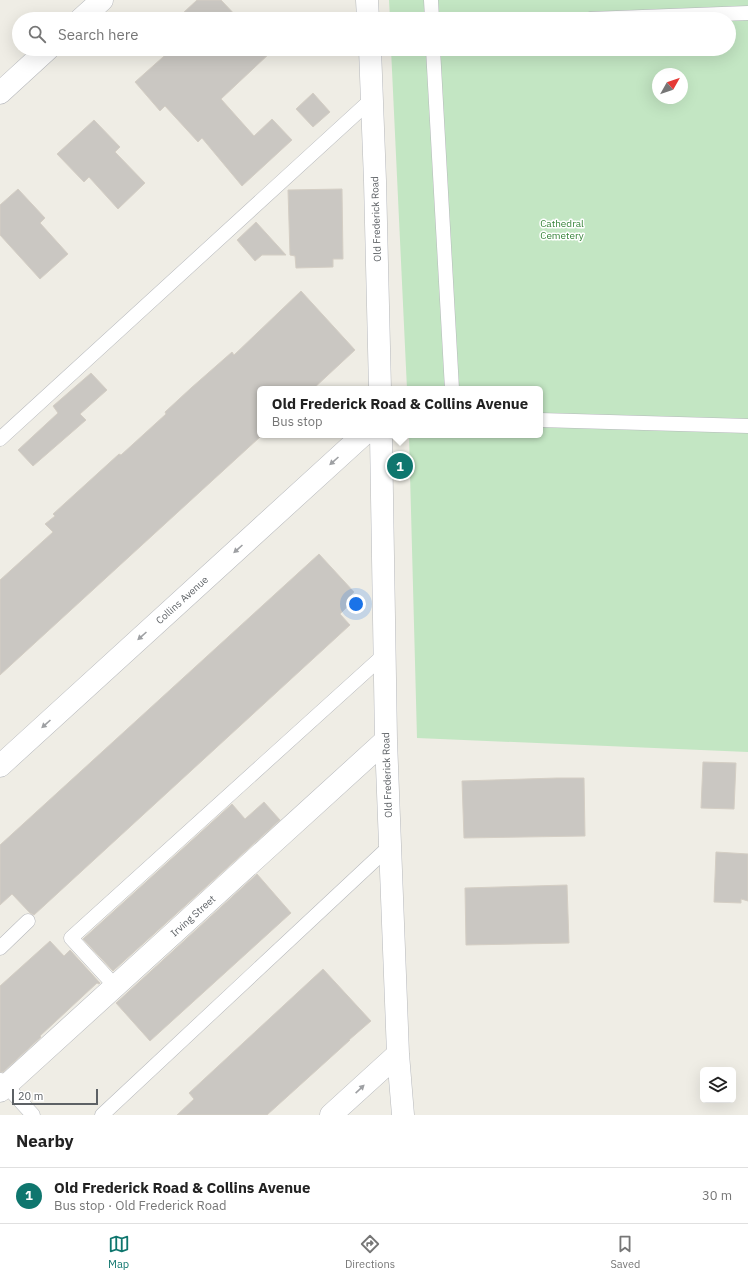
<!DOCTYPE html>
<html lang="en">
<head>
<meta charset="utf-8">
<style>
	body { margin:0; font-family:"IBM Plex Sans",sans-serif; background:#f2f2f2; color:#222 }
	.controls { position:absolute; right:12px; bottom:12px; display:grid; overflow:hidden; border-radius:6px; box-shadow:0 4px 16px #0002 }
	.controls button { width:36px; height:36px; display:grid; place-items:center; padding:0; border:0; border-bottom:1px solid #e0e0e0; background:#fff; color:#222; font:20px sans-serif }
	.compass { position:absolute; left:652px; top:68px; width:36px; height:36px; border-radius:50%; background:#fff; box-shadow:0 4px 16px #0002; rotate:50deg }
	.scale { position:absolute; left:12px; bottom:10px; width:86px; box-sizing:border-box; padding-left:4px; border:2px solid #5d6165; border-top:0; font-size:11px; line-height:14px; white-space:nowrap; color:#5d6165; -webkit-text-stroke:3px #fff; paint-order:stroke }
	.you { position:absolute; left:356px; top:604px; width:14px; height:14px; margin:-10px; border:3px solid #fff; border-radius:50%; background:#1a73e8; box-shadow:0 0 0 6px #1a73e833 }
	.badge { display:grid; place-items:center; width:26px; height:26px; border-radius:50%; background:#0f766e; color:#fff; font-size:13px; font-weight:700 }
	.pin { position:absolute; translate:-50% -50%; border:2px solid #fff; box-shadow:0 1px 4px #0006 }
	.popup { position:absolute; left:257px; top:386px; width:286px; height:52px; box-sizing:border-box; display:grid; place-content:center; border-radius:6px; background:#fff; filter:drop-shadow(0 1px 3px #0005); font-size:13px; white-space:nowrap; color:#767676 }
	.popup b { font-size:15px; color:#222 }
	.popup::after { content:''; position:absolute; left:50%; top:100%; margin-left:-8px; border:8px solid transparent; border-top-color:#fff }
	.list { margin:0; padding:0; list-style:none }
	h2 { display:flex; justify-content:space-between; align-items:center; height:52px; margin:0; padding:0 16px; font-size:17px }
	h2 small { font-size:13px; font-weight:400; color:#767676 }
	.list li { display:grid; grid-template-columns:26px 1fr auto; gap:12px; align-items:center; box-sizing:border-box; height:56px; padding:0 16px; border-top:1px solid #e0e0e0 }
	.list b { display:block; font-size:15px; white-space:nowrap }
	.list p { margin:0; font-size:13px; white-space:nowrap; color:#767676 }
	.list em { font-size:13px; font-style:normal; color:#767676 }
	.icon { flex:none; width:22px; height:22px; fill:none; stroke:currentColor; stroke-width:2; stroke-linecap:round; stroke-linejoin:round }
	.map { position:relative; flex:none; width:748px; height:1115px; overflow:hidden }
	.search { position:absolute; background:#fff; box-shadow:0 4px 16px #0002; left:12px; right:12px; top:12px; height:44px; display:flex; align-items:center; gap:10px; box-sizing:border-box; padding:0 14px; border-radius:22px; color:#767676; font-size:15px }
	.sheet { height:108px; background:#fff }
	nav { display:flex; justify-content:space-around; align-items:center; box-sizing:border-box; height:56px; border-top:1px solid #e0e0e0; background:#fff; font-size:11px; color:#767676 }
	nav a { display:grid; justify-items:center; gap:2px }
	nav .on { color:#0f766e }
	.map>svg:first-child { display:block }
	.green { fill:#c3e6c3; fill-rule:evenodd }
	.building { fill:#cac7c2; stroke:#d4cec4 }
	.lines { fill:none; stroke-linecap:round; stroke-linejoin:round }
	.lane-casing { stroke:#b6b8bc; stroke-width:15 }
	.street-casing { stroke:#b6b8bc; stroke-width:23 }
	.lane { stroke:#fff; stroke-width:14 }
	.street { stroke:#fff; stroke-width:22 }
	.oneway { fill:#9ea0a3 }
	.labels { text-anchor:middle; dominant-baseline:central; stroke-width:3; stroke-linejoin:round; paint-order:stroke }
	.street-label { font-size:10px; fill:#5d6165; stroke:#fff }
	.park-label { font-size:10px; fill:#378339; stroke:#fff }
</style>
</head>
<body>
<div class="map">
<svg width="748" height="1115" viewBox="0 0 748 1115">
	<rect width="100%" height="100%" fill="#efede5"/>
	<!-- green -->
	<path class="green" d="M389 0H748V752L417 738 409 435H540V389H407L391 49H729V19H390ZM658 74H682V98H658Z"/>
	<!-- building -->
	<path class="building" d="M197 0H221L239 19H187L183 13Z
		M172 49H266L270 53 221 99 254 136 272 119 292 140 242 186 202 138 198 142 165 106 160 111 135 82Z
		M313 93 330 112 313 127 296 109Z
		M94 120 120 147 115 152 145 183 118 209 89 177 84 182 57 154Z
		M18 189 45 218 40 223 68 254 40 279 0 235V205Z
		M342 189 343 259H333V267L296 268 295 256 290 255 288 190Z
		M256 222 286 255H262L255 261 237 240Z
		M301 291 355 350 313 389H260V437L0 675V580L53 532 45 524 55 516 53 514 119 454 121 455 166 414 165 412 191 388 232 352 234 355Z
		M91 373 107 390 80 414 86 420 33 466 18 450 58 413 53 406Z
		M319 554 354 592 347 599 351 603 340 614 350 625 34 915 30 913 12 894 0 905V845Z
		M703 762 736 763 734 809 701 808Z
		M557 778H584L585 836 464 838 462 781Z
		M264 802 280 820 113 971 83 939 232 804 245 819Z
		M716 852 748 854V901L741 899V903L714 902Z
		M257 874 291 913 150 1041 116 1003Z
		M567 885 569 943 466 945 465 888Z
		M50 941 64 956 70 950 100 983 99 984 97 983 40 1036 41 1037 3 1072H0V986Z
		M323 969 371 1021 349 1040H350L267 1115H177L194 1099 189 1093Z"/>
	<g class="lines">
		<!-- lane casing -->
		<g class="lane-casing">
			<path id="lane" d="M431 0 432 19
				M590 19 748 13
				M433 49 452 389
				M540 420 748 426
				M0 439 372 99
				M0 948 28 921
				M115 986 71 938 384 655
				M1 1080 33 1115
				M102 1115 390 846"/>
		</g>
		<!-- street casing -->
		<g class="street-casing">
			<path id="street" d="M367 0 368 19
				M81 19 102 0
				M370 49 375 181 380 389
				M0 93 48 49
				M381 435 386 740 398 1054 403 1115
				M0 766 363 435
				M0 1091 386 740
				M331 1115 398 1054"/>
		</g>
		<!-- lane -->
		<use href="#lane" class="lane"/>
		<!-- street -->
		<use href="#street" class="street"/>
	</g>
	<!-- one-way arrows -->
	<defs><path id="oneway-solid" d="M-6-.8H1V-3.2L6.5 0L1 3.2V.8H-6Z"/></defs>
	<g class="oneway">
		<use href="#oneway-solid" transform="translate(334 461) rotate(138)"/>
		<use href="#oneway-solid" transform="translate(238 549) rotate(138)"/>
		<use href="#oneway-solid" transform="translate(142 636) rotate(138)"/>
		<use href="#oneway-solid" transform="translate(46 724) rotate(138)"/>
		<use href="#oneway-solid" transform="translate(360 1089) rotate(-43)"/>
	</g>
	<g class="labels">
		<!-- street labels -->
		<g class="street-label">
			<text transform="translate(376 219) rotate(-92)">Old Frederick Road</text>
			<text transform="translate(182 600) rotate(-42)">Collins Avenue</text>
			<text transform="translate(387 775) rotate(-92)">Old Frederick Road</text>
			<text transform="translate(193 916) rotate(-42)">Irving Street</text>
		</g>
		<!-- park labels -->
		<g class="park-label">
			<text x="562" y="223">Cathedral<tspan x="562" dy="12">Cemetery</tspan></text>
		</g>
	</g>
</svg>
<div class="controls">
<button><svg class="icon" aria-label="layers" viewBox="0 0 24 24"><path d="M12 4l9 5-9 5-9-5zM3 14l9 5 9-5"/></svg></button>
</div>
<svg class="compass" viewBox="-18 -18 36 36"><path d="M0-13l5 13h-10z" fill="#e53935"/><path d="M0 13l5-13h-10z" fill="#767676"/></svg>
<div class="scale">20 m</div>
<div class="you"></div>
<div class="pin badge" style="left:400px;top:466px">1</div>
<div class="popup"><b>Old Frederick Road &amp; Collins Avenue</b>Bus stop</div>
<div class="search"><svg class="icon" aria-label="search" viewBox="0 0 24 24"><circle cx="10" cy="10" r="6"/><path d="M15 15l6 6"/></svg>Search here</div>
</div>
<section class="sheet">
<h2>Nearby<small></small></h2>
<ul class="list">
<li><span class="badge">1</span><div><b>Old Frederick Road &amp; Collins Avenue</b><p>Bus stop · Old Frederick Road</p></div><em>30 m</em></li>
</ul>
</section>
<nav>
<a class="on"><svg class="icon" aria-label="map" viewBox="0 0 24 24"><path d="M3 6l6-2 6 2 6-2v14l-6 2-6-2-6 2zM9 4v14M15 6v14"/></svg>Map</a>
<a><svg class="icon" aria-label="directions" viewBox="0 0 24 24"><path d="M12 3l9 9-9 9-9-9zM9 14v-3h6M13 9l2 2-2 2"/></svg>Directions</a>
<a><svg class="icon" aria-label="saved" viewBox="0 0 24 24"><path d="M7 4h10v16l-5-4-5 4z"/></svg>Saved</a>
</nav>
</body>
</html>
